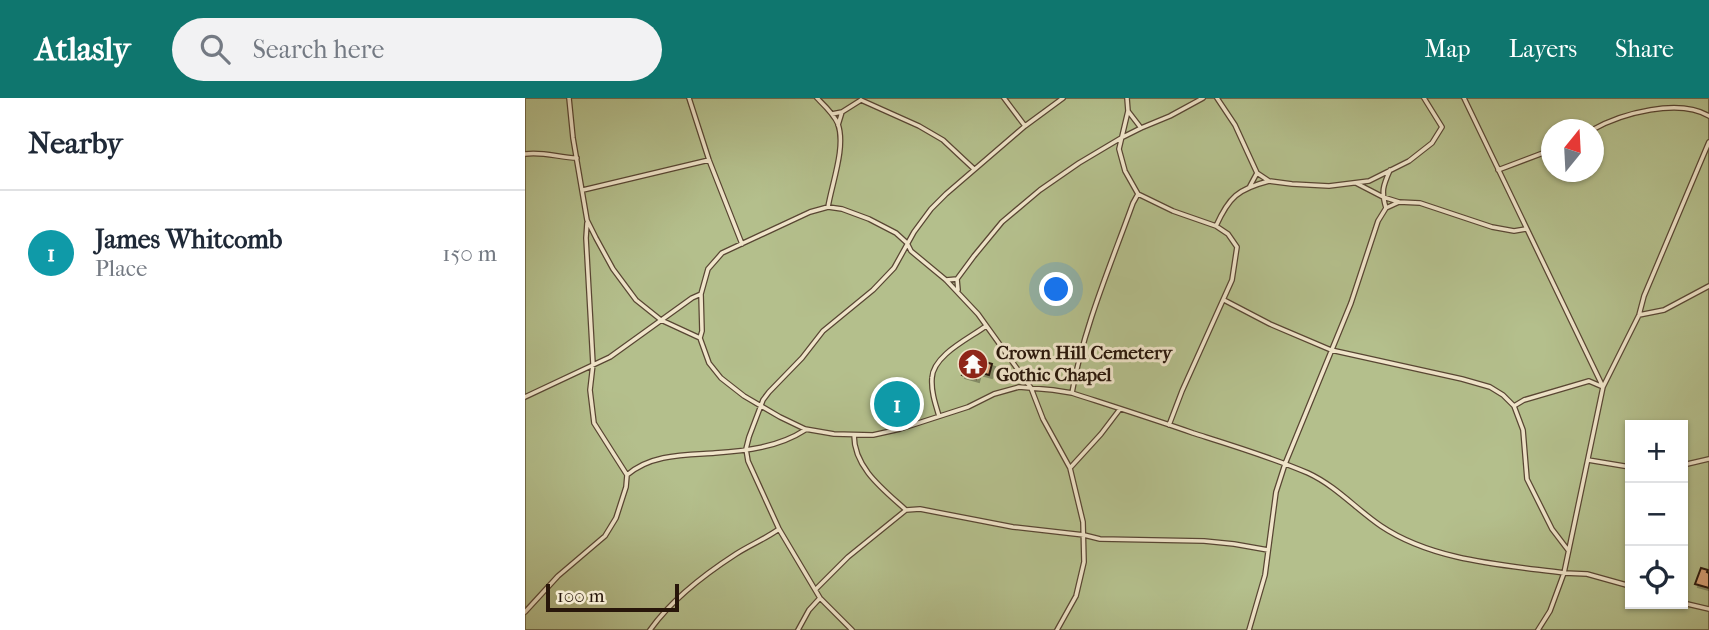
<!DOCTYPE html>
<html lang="en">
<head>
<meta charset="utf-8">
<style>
	body { margin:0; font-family:"IM FELL French Canon",serif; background:#f2f2f3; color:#1f2937 }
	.controls { position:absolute; right:21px; bottom:21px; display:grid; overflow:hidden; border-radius:0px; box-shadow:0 2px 5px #0004 }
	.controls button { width:63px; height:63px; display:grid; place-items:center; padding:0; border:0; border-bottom:2px solid #e0e1e3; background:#fff; color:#1f2937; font:35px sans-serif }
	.compass { position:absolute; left:1016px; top:21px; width:63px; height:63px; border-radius:50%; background:#fff; box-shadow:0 2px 5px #0004; rotate:18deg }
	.scale { position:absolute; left:21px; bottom:18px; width:133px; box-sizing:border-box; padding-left:7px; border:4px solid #28160a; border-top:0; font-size:19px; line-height:24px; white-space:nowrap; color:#28160a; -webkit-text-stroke:5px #f0e5ca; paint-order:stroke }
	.you { position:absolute; left:532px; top:192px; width:24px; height:24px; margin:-18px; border:5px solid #fff; border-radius:50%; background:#1a73e8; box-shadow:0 0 0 10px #1a73e833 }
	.badge { display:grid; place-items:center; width:46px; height:46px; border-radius:50%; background:#0f766e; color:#fff; font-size:23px; font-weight:700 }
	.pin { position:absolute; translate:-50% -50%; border:4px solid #fff; box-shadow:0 2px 7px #0006 }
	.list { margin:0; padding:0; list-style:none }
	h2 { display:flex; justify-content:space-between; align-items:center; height:91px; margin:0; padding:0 28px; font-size:30px }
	h2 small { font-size:23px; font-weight:400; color:#747a83 }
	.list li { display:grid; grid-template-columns:46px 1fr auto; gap:21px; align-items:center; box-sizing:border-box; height:126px; padding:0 28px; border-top:2px solid #e0e1e3 }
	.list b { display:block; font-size:26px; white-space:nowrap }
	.list p { margin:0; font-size:23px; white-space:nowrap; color:#747a83 }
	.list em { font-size:23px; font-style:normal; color:#747a83 }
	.icon { flex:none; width:38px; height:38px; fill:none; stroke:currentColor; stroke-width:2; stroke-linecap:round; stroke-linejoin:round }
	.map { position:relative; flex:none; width:1184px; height:532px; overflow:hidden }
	header { display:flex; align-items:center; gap:42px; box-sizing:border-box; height:98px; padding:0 35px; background:#0f766e; color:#fff }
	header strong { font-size:33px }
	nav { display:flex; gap:38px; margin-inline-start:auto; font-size:24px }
	.search { width:490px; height:63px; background:#f2f2f3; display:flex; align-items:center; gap:18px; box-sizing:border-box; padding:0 24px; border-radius:38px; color:#747a83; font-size:26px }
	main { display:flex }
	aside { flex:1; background:#fff }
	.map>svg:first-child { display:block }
	.green { fill:#b4bf8c; stroke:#6e6a4b; stroke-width:2; fill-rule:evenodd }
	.building { fill:#dba47a; stroke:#28160a; stroke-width:2; filter:url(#shadow) }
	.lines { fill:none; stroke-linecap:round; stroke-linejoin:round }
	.service-casing { stroke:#584633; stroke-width:6 }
	.service { stroke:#f0e5ca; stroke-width:3.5 }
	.labels { text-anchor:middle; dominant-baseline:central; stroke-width:6; stroke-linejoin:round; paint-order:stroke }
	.poi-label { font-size:19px; font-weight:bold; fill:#28160a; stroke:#f0e5ca; text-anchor:start }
</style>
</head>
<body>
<header>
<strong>Atlasly</strong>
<div class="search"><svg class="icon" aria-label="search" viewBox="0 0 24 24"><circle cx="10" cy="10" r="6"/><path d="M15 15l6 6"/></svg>Search here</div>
<nav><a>Map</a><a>Layers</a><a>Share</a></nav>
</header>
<main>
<aside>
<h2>Nearby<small></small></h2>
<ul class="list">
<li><span class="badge" style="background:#0f9aa8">1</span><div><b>James Whitcomb</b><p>Place</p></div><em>150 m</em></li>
</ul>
</aside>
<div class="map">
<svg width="1184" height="532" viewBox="0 0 1184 532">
	<defs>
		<filter id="shadow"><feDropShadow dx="3" dy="3" stdDeviation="0" flood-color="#0004"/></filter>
	</defs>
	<rect width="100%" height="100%" fill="#e8d7ae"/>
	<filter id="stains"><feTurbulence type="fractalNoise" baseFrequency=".00286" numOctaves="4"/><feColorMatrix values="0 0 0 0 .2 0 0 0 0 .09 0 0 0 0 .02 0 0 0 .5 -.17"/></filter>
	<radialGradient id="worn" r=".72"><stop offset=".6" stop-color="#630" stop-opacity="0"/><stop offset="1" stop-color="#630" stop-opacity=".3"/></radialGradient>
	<!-- green -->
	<path class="green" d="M0 0H1184V532H0ZM1026 32H1068V74H1026ZM1105 327H1158V506H1105Z"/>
	<!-- building -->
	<path class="building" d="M444 253 458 257 457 263 467 266 464 277 453 274 451 281 437 277 440 268 436 267 438 260 442 261Z
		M1176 470 1183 472 1182 474 1184 475V490L1170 486Z"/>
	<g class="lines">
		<!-- service casing -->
		<g class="service-casing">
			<path id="service" d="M44 0 48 40 62 122 71 140 88 171 111 202 136 222 175 240 184 265 196 280 219 298 255 319 280 331 309 336 348 337 375 331 443 309 469 296 494 289 528 292 547 295C587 308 628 321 668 335 706 347 746 359 783 375 811 388 831 411 856 428 908 463 979 467 1039 475L1025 513 1013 532
				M164 0 184 62 217 146
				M292 0C299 7 309 16 313 26 321 49 307 85 303 109
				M479 0 500 28
				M602 0 603 13 594 51 600 73 613 96 648 113 691 128 703 136 712 149 707 182 657 293 644 327
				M692 0 710 27 732 75 744 83 767 86 804 88 844 83 884 63 907 45 917 29 899 0
				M939 0 1078 289 1039 475 1062 476 1105 488
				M336 2 394 28 418 42 449 71
				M603 13 616 30
				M307 16 317 14 336 2
				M313 27 317 14
				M1067 32C1097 15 1154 0 1184 18
				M0 56C18 53 35 60 52 60
				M973 72 1026 52
				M831 85 858 99 874 104
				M725 88 732 75
				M58 92 184 62
				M861 110C856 93 858 88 865 72
				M691 128C704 99 713 91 744 83
				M432 181 449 158 477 124 515 92 554 65 596 40 616 30 645 18 678 0
				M421 182 432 181 433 192
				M699 202 745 226 806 252 937 281 965 289 978 297 989 308 998 332 1002 381 1027 431 1043 452
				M1114 217 1139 212 1184 188
				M175 240 177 233 176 196 183 171 197 155 285 114 303 109 317 111 344 121 371 135 382 145 386 153 421 182 453 216 506 290 518 321 545 370 558 424 559 464 551 498 532 532
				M547 295C558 231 586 166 608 105L613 96
				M0 299 85 259 167 200 176 196
				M989 308 999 302 1064 283 1078 289 1114 217 1119 198 1184 44
				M414 318C410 305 406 293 407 280 408 257 445 240 461 228
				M329 337C329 370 359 392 381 412L395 411 488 429 559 437 575 441 679 443 709 446 743 452
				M1063 362 1105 369
				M1158 367 1184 361
				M545 370 576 336 595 311
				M102 377C126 356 160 357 190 355 221 353 254 349 280 332
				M291 491 323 459 381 412
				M1158 505 1184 511
				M0 514 33 478 80 438 91 420 101 389 102 377 69 325 65 292 68 266 61 140 62 125
				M125 532C147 501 180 476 211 456 225 447 240 441 254 431
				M273 532 284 512 295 500
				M327 532 295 500 254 431 223 363 221 351 224 339 238 302 244 294 277 260 298 233 348 192 369 170 389 134 406 111 421 96 500 28 538 0
				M724 532 740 477 751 394 760 366 826 205 853 123 861 110 874 104 895 105 967 129 989 133 1001 131"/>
		</g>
		<!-- service -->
		<use href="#service" class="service"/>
	</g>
	<!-- icons -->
	<defs>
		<g id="temple-disc" transform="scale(1.575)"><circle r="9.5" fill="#8f2418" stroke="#f0e5ca"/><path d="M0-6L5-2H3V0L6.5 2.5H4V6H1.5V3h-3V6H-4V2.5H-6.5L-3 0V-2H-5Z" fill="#fff"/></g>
	</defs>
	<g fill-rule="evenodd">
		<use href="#temple-disc" x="448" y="266"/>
	</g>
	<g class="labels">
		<!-- poi labels -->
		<g class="poi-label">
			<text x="471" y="255">Crown Hill Cemetery<tspan x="471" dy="22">Gothic Chapel</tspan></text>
		</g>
	</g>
	<rect width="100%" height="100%" filter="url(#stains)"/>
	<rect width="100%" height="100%" fill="url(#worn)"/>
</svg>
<div class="controls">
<button>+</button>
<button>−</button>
<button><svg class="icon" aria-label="locate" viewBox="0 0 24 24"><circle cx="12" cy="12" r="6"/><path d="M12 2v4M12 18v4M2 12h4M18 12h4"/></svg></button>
</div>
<svg class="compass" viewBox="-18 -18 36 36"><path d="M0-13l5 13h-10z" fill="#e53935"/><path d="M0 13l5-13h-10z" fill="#747a83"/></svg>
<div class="scale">100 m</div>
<div class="you"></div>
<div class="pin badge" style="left:372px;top:306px;background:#0f9aa8">1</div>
</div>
</main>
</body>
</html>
